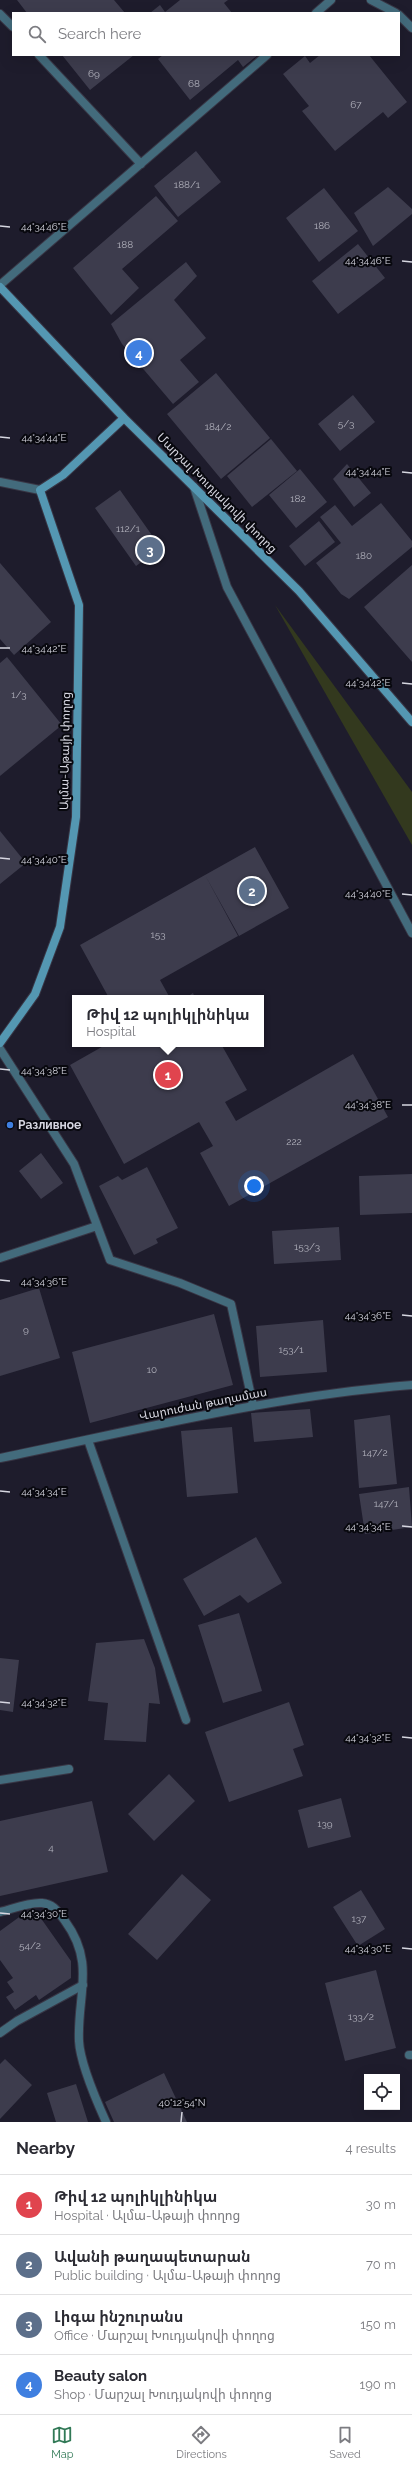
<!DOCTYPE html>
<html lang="en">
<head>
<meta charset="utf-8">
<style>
	body { margin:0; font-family:Raleway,"Noto Sans Armenian",sans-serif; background:#f7f7f7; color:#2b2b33 }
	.controls { position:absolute; right:12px; bottom:12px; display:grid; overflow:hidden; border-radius:0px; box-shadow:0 4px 16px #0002 }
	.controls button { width:36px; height:36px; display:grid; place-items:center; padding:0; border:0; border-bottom:1px solid #e1e1e2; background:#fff; color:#2b2b33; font:20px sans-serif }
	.you { position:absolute; left:254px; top:1186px; width:14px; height:14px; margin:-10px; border:3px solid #fff; border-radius:50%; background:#1a73e8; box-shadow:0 0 0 6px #1a73e833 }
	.badge { display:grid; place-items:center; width:26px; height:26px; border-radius:50%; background:#317956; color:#fff; font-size:13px; font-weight:700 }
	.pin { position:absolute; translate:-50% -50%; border:2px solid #fff; box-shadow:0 1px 4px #0006 }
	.popup { position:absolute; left:72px; top:995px; width:192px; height:52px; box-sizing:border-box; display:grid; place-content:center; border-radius:0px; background:#fff; filter:drop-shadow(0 1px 3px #0005); font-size:13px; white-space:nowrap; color:#7c7c81 }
	.popup b { font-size:15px; color:#2b2b33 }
	.popup::after { content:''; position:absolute; left:50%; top:100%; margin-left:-8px; border:8px solid transparent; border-top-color:#fff }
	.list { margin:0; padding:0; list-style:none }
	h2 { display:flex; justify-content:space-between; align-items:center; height:52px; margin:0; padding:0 16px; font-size:17px }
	h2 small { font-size:13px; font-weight:400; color:#7c7c81 }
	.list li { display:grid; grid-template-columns:26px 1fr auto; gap:12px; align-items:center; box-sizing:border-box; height:60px; padding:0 16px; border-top:1px solid #e1e1e2 }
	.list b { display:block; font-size:15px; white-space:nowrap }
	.list p { margin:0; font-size:13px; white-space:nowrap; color:#7c7c81 }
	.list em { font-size:13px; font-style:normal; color:#7c7c81 }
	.icon { flex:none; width:22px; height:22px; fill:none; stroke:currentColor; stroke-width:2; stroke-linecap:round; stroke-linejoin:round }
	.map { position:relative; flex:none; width:412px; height:2122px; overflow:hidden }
	.search { position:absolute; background:#fff; box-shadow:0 4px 16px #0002; left:12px; right:12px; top:12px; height:44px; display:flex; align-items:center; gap:10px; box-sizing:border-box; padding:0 14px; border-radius:0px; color:#7c7c81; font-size:15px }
	.sheet { height:292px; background:#fff }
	nav { display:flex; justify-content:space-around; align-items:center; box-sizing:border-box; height:56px; border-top:1px solid #e1e1e2; background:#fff; font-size:11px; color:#7c7c81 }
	nav a { display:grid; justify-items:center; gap:2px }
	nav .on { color:#317956 }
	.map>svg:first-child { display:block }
	.green { fill:#33391e }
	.building { fill:#3d3c4d }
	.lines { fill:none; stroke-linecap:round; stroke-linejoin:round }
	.lane-casing { stroke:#383645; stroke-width:10 }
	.street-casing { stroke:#383645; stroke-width:10 }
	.secondary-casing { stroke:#383645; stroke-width:10 }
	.lane { stroke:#436b7c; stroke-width:8 }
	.street { stroke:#436b7c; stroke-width:8 }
	.secondary { stroke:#5497b2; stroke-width:8 }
	.ticks { fill:none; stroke:#d6d6e0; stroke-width:1.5 }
	.shop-dot { fill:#3f7fe0; stroke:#08080e; stroke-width:1.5 }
	.labels { text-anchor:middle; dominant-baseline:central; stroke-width:4; stroke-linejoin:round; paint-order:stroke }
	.number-label { font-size:10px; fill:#b0b0bb }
	.street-label { font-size:12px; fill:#d6d6e0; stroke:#08080e }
	.poi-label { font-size:12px; font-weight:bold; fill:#d6d6e0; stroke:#08080e; text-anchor:start }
	.ticks-label { font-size:10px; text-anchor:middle; fill:#d6d6e0; stroke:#08080e; stroke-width:4; stroke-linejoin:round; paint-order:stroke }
</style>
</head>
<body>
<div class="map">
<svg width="412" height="2122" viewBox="0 0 412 2122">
	<rect width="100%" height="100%" fill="#1e1c2c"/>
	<!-- green -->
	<path class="green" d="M275 605 412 792V845Z"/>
	<!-- building -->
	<path class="building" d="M17 0H114L125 13H27Z
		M180 0H228L224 3 232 13H150L160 5 165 12Z
		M62 55H134L90 90Z
		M163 55H258L243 67 238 60 190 100 158 59Z
		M320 55H369L407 102 388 118 383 112 335 151 302 111 309 106 283 74 305 56 310 63Z
		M196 151 221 182 178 217 154 186Z
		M388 187 412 209V214L373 246 354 213Z
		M324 188 358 231 319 262 286 218Z
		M156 196 178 221 122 269 139 288 111 315 73 268Z
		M358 244 385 278 338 314 312 281Z
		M186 262 197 276 174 300 206 338 180 360 199 382 173 404 122 344 111 324Z
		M216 373 270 438 221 479 167 414Z
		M353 395 375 422 340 451 318 424Z
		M271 439 297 471 252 507 227 476Z
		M347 464 371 493 354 507 333 479Z
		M300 469 327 502 296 528 269 495Z
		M120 490 161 548 136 566 95 508Z
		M381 503 412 541V547L349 599 341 594 316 563 341 543 320 517 335 505 352 526Z
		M319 521 335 542 305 566 289 546Z
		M0 563 51 622 14 655 0 639Z
		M412 565V662L364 607Z
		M7 657 62 725 0 776V663Z
		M0 831 26 863 0 884Z
		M255 847 289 908 239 936 205 875Z
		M205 875 238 936 160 980 170 998H109L80 945Z
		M193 993 195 998H185Z
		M107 1044H221L247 1090 225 1102 236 1121 353 1054 388 1117 229 1206 200 1153 213 1146 199 1122 124 1164 70 1065Z
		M41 1153 63 1183 41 1199 19 1171Z
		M147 1167 178 1228 156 1239 158 1243 134 1255 99 1186 118 1176 122 1180Z
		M412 1174V1213L360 1215 359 1176Z
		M339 1227 341 1260 274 1264 272 1231Z
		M39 1288 60 1358 0 1376V1300Z
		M214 1314 233 1385 90 1423 72 1352Z
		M323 1320 327 1372 260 1377 256 1326Z
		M310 1409 313 1437 254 1442 251 1413Z
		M390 1415 397 1484 359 1488 354 1420Z
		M232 1427 238 1493 187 1497 181 1431Z
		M409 1487 412 1527 365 1534 359 1494Z
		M256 1537 282 1583 248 1603 240 1595 204 1616 183 1579Z
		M239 1613 262 1691 223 1703 198 1625Z
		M144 1639 155 1668 160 1704 149 1703 146 1742 104 1740 108 1703 88 1701 96 1643Z
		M0 1658 19 1660 13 1712 0 1710Z
		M289 1702 304 1745 293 1749 303 1776 229 1802 205 1732Z
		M169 1774 195 1801 154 1841 128 1814Z
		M341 1798 351 1837 308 1848 298 1810Z
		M92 1801 108 1872 0 1896V1821Z
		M182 1874 211 1900 157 1960 128 1934Z
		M361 1890 385 1929 358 1946 333 1907Z
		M33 1907 71 1961V1978L39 2000 36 1995 15 2010 6 1997 14 1992 7 1982 13 1978 0 1960V1931Z
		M376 1970 396 2048 345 2061 325 1983Z
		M5 2059 32 2085 0 2119V2064Z
		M164 2073 187 2122H114L105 2102Z
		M76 2084 88 2122H56L47 2093Z"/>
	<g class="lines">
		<!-- lane casing -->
		<g class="lane-casing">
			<path id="lane" d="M316 13 331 0
				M0 14 13 27
				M39 55 141 164
				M0 285 267 55
				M194 487 227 587 412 933
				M0 1049 74 1164 110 1260 180 1283 231 1304 253 1405
				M0 1258 97 1226
				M88 1440 186 1720
				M0 1780 69 1769
				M0 2033 17 2021 83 1985
				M409 2055H412"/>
		</g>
		<!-- street casing -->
		<g class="street-casing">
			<path id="street" d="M371 0 396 13
				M399 15 412 28
				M0 482 40 490
				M0 1458C137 1430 272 1396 412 1385
				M0 1912C12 1909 29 1902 42 1903 54 1904 58 1912 65 1921 96 1963 77 1995 79 2041 80 2062 97 2102 106 2122"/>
		</g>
		<!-- secondary casing -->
		<g class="secondary-casing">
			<path id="secondary" d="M0 287 124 418 299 591 412 722
				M0 1043 35 994 60 927 76 817 79 605 40 490 63 475 124 418"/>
		</g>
		<!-- lane -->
		<use href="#lane" class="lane"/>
		<!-- street -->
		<use href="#street" class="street"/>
		<!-- secondary -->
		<use href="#secondary" class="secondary"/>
	</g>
	<!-- ticks -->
	<path class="ticks" d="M0 226 10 227M402 261 412 262M0 437 10 438M402 472 412 473M0 648H10M402 683 412 684M0 858 10 859M402 894 412 895M0 1069 10 1070M402 1105H412M0 1280 10 1281M402 1315 412 1316M0 1491 10 1492M402 1526 412 1527M0 1702 10 1703M402 1737 412 1738M0 1913 10 1914M402 1948 412 1949M181 2122 182 2112"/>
	<!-- markers -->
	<circle class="shop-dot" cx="10" cy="1125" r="4"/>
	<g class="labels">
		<!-- number labels -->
		<g class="number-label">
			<text x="94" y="73">69</text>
			<text x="194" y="83">68</text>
			<text x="356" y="104">67</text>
			<text x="187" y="184">188/1</text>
			<text x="322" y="225">186</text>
			<text x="125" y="244">188</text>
			<text x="346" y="423">5/3</text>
			<text x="218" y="426">184/2</text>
			<text x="298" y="498">182</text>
			<text x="128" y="528">112/1</text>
			<text x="364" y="555">180</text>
			<text x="19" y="694">1/3</text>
			<text x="158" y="934">153</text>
			<text x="294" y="1141">222</text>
			<text x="307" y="1246">153/3</text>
			<text x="26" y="1329">9</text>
			<text x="291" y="1349">153/1</text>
			<text x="152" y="1369">10</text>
			<text x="375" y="1452">147/2</text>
			<text x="386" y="1503">147/1</text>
			<text x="325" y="1823">139</text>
			<text x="51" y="1847">4</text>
			<text x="359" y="1918">137</text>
			<text x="30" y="1945">54/2</text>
			<text x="361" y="2016">133/2</text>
		</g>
		<!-- street labels -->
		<g class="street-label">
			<text transform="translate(217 493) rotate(45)">Մարշալ Խուդյակովի փողոց</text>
			<text transform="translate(65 751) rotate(-89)">Ալմա-Աթայի փողոց</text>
			<text transform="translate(203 1404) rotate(-11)">Վարուժան թաղամաս</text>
		</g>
		<!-- poi labels -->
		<g class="poi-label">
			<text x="18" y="1125">Разливное</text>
		</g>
	</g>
	<g class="ticks-label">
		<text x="44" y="230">44°34'46"E</text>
		<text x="368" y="264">44°34'46"E</text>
		<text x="44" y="441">44°34'44"E</text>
		<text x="368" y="475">44°34'44"E</text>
		<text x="44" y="652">44°34'42"E</text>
		<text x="368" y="686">44°34'42"E</text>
		<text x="44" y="863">44°34'40"E</text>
		<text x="368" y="897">44°34'40"E</text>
		<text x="44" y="1074">44°34'38"E</text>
		<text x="368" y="1108">44°34'38"E</text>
		<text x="44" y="1285">44°34'36"E</text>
		<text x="368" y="1319">44°34'36"E</text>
		<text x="44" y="1495">44°34'34"E</text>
		<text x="368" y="1530">44°34'34"E</text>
		<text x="44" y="1706">44°34'32"E</text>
		<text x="368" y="1741">44°34'32"E</text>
		<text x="44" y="1917">44°34'30"E</text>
		<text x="368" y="1952">44°34'30"E</text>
		<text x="182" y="2106">40°12'54"N</text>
	</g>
</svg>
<div class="controls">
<button><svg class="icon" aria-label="locate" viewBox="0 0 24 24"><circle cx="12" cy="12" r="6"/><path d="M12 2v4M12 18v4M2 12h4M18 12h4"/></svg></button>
</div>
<div class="you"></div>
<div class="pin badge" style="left:168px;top:1075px;background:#e0444e">1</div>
<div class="popup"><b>Թիվ 12 պոլիկլինիկա</b>Hospital</div>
<div class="pin badge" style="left:252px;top:891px;background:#5c6f8a">2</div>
<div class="pin badge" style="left:150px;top:550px;background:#5c6f8a">3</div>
<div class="pin badge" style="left:139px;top:353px;background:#3f7fe0">4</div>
<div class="search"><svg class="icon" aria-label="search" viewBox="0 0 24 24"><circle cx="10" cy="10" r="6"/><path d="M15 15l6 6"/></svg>Search here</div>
</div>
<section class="sheet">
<h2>Nearby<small>4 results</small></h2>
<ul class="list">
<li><span class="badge" style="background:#e0444e">1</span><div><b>Թիվ 12 պոլիկլինիկա</b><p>Hospital · Ալմա-Աթայի փողոց</p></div><em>30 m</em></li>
<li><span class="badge" style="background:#5c6f8a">2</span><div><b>Ավանի թաղապետարան</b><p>Public building · Ալմա-Աթայի փողոց</p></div><em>70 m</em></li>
<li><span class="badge" style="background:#5c6f8a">3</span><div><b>Լիգա ինշուրանս</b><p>Office · Մարշալ Խուդյակովի փողոց</p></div><em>150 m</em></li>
<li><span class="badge" style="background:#3f7fe0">4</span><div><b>Beauty salon</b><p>Shop · Մարշալ Խուդյակովի փողոց</p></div><em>190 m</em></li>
</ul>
</section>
<nav>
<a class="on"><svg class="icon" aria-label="map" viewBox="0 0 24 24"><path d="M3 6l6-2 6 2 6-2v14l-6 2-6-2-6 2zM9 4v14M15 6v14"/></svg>Map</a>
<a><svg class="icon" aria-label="directions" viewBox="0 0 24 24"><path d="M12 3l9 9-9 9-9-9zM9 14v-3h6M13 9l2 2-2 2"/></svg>Directions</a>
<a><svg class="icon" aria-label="saved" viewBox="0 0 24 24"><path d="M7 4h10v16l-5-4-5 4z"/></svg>Saved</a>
</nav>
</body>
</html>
